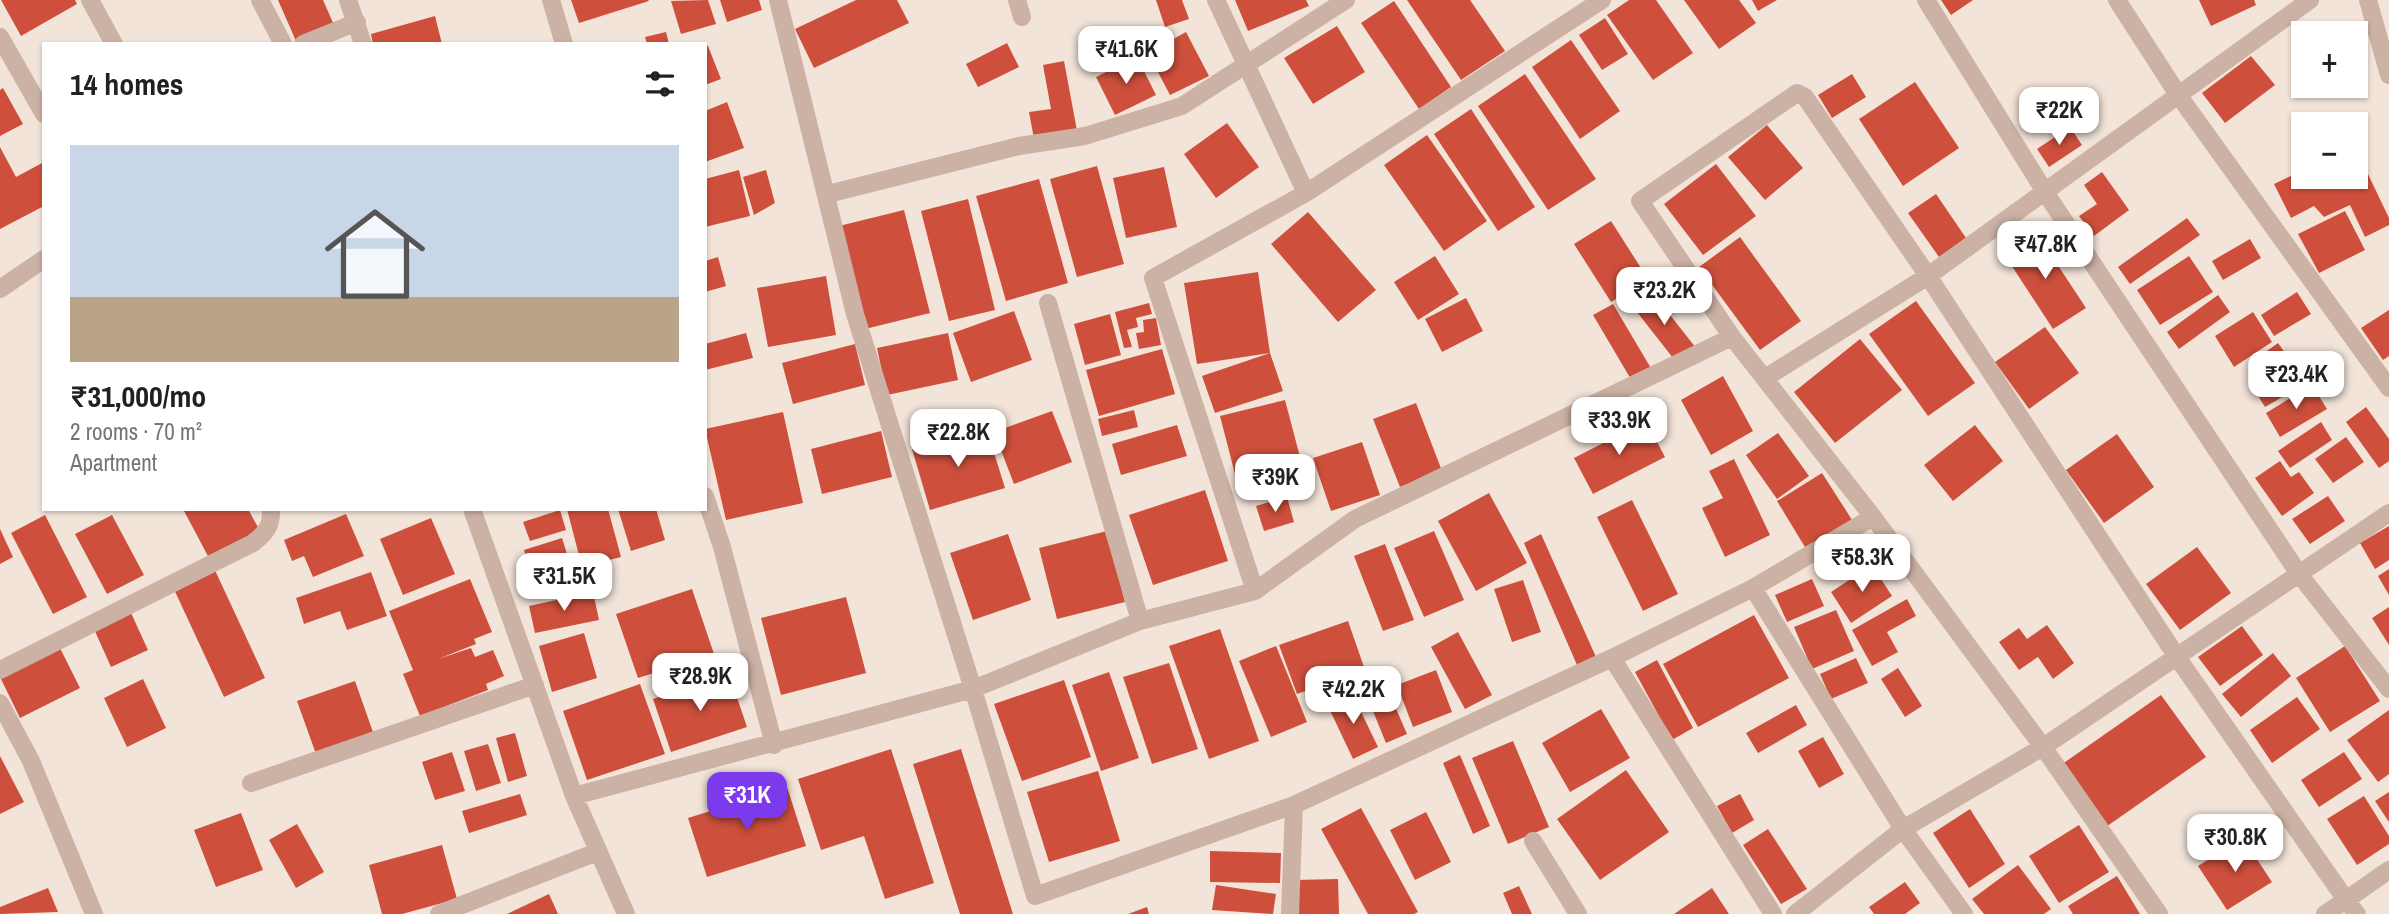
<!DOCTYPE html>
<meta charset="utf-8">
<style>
:root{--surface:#fff;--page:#f2f2f2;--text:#202124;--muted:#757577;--line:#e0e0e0;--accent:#7c3aed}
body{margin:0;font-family:"Archivo Narrow",sans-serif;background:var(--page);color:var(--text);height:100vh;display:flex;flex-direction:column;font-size:26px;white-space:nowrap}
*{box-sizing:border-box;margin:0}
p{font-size:23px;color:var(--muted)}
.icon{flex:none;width:38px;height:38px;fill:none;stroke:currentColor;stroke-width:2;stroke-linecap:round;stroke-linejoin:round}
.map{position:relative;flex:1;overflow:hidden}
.drawer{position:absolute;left:42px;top:42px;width:665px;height:469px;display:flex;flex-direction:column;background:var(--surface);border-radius:0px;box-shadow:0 2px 5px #0004}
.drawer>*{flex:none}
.controls{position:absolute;left:2291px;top:21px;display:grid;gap:14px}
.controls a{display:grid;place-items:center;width:77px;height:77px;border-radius:0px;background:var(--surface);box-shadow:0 2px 5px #0004;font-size:35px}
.price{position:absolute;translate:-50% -60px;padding:0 16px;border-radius:14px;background:#fff;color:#222;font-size:23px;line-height:46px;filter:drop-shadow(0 2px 4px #0008)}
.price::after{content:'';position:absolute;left:50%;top:42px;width:21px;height:16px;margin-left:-10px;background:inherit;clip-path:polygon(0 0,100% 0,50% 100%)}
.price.current{background:var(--accent);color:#fff}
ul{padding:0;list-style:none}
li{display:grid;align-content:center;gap:14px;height:371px;padding:0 28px}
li+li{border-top:2px solid var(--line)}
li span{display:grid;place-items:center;height:217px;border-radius:0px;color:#555}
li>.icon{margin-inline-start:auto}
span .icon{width:126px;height:126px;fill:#fffc;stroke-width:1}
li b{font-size:30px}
h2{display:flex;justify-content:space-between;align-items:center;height:84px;padding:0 28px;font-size:30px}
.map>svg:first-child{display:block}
</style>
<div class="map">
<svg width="2389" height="914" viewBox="0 0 2389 914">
<rect width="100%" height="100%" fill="#f3e4d9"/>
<path fill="#ce503c" d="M1,0H75L77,4L21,36Z
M278,0H323L334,25L296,41Z
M571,0H648L649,1L579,23Z
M708,0L716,24L681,34L671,1Z
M720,0H759L762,10L727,22Z
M856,0H897L909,23L814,68L795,29Z
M1156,0H1182L1189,19L1165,27Z
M1235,0H1306L1309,6L1248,31Z
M1407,0H1470L1505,51L1461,80Z
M1629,0H1656L1693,53L1653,80L1607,15Z
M1684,0H1739L1756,23L1719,49Z
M1752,0H1777L1758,11Z
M1941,0H1973L1951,15Z
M2199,0H2254L2256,5L2211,26Z
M1394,1L1451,87L1419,109L1361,23Z
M435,16L442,44H373L371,34Z
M1605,18L1628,54L1602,70L1579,35Z
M1337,26L1365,72L1313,104L1284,58Z
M666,32L669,44H647L645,37Z
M1115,32L1119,59L1091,62L1088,35Z
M1186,32L1209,76L1170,95L1148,53Z
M1571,40L1620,111L1580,139L1532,67Z
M1007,43L1019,67L978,87L966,64Z
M708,46L721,79L705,85V48Z
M2251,56L2275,85L2225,123L2202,93Z
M1137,57L1156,95L1115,115L1096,77Z
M1064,61L1078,136L1035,144L1029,112L1051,109L1043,65Z
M1525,74L1596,179L1548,210L1478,106Z
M1852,74L1866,97L1832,118L1818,95Z
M1915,82L1959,148L1903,186L1859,119Z
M3,88L23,124L0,136V90Z
M727,102L744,148L705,162V111Z
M1471,109L1535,207L1498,231L1434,134Z
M1227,123L1259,167L1216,198L1184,154Z
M1767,125L1803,168L1765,200L1728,157Z
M2070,127L2082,145L2049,167L2037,149Z
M1427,135L1487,221L1444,251L1384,165Z
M0,147L16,177L44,162V206L0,229Z
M2356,149L2389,218V225L2365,237L2350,205L2324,217L2314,206L2291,218L2274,184L2303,170V177H2322L2324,180L2331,177H2356Z
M1716,164L1756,216L1703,255L1664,204Z
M1097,166L1124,264L1077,277L1050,179Z
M1164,167L1177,227L1126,238L1113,178Z
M739,170L750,216L705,227V179Z
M766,170L775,203L754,215L743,177Z
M2102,172L2129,210L2094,236L2079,216L2097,204L2084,185Z
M1039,179L1068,283L1006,301L976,196Z
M1936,194L1966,238L1939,257L1908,213Z
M968,199L995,310L949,321L921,211Z
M904,210L930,313L865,329L839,226Z
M2345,211L2365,250L2319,273L2298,234Z
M1308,212L1376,290L1338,322L1271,244Z
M2187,218L2200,235L2130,284L2118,267Z
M1611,221L1648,279L1611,302L1574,244Z
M2036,232L2086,308L2053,329L2004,254Z
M1740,237L1801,321L1760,350L1699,267Z
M2250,239L2261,258L2223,280L2212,261Z
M1435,256L1459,294L1418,320L1394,282Z
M2189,256L2213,292L2160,325L2137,290Z
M718,257L726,286L705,292V261Z
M1258,272L1270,353L1197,364L1184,283Z
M826,276L836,335L768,347L757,288Z
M1652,292L1696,348L1677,363L1633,307Z
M2297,292L2311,314L2274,336L2261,315Z
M2218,295L2230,312L2179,349L2167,332Z
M1466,298L1483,331L1442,352L1425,319Z
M1916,301L1975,383L1928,416L1869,334Z
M1149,303L1152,314L1136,318L1138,327L1127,330L1132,347L1124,348L1115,312Z
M1613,304L1652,370L1632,381L1593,315Z
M2389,310V356L2383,360L2361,328Z
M1014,311L1032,360L971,382L953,333Z
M2253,312L2272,342L2234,367L2215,336Z
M1110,314L1121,355L1085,365L1074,324Z
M1156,318L1161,345L1139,349L1136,333L1144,332L1143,320Z
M2045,327L2079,373L2029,409L1995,362Z
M746,333L753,358L705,370V344Z
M948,333L958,380L887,395L877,348Z
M1860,339L1902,390L1835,443L1794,392Z
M2278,343L2288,357L2271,370L2260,356Z
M855,344L865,385L793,404L782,363Z
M1162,349L1175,394L1099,416L1086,370Z
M1270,353L1283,391L1215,413L1202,376Z
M2295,360L2308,382L2265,407L2252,386Z
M1723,376L1753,431L1711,455L1681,400Z
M2312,385L2327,409L2280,437L2266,413Z
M1285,400L1300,457L1235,474L1220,416Z
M1416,403L1442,471L1400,487L1373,419Z
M2366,407L2389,439V461L2379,468L2346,422Z
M1134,410L1138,427L1102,436L1098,419Z
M1052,411L1072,462L1014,484L994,432Z
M783,412L803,503L726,520L705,429Z
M1646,421L1665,457L1593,494L1574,458Z
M2321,422L2332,440L2290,468L2278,451Z
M1177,425L1187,456L1121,475L1112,444Z
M1975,425L2003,461L1953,501L1924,465Z
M986,427L1005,488L930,510L912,449Z
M881,431L892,477L822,494L811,449Z
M1778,433L1809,476L1777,499L1746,455Z
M2117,434L2154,487L2104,523L2066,470Z
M2346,437L2364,462L2333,483L2315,459Z
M1362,442L1380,495L1331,511L1313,458Z
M1734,459L1770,535L1725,557L1702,508L1723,498L1709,471Z
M2280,461L2291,477L2299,472L2314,493L2282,516L2255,478Z
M1822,473L1854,523L1808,552L1777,501Z
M1205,490L1228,561L1153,585L1129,515Z
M1489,493L1527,563L1476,591L1438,521Z
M2328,496L2345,521L2310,544L2292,519Z
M1287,497L1294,522L1264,531L1256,506Z
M1632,500L1678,594L1643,611L1597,517Z
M183,509H248L260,531L209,558Z
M567,509H608L621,557L582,567Z
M618,509H656L665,540L631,551Z
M560,510L566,530L530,541L523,522Z
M346,514L364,556L313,577L304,556L292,561L284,540Z
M45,515L87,597L53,614L11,533Z
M112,515L144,575L107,594L75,534Z
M431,518L455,574L403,595L380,539Z
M2389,526V560L2375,569L2360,543Z
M0,529L13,557L0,564Z
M1107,531L1125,602L1057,619L1039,548Z
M1434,531L1464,600L1424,617L1394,548Z
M1008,534L1031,600L973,620L950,553Z
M1541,534L1596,657L1577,665L1524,543Z
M562,538L572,570L533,582L524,550Z
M1385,544L1414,620L1383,631L1354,556Z
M2197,547L2231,593L2180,630L2146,584Z
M1872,565L1892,596L1851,623L1831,592Z
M213,566L265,678L224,697L172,585Z
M2389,569V595L2378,576Z
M371,572L387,616L347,630L340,611L304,624L296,598Z
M470,579L492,632L474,639L476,644L438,659L471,648L475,657L493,650L504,676L486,684L488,690L420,716L403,674L413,670L389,611Z
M1812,579L1824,606L1787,622L1775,595Z
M1523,580L1541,632L1512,642L1494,589Z
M692,589L714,654L638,678L616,614Z
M593,592L599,620L535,633L529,606Z
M846,597L866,673L781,695L761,618Z
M1907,599L1916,616L1887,632L1898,652L1872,666L1852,630Z
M2389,607V645L2372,618Z
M1836,610L1854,651L1812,669L1794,627Z
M131,613L148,650L111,667L94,629Z
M1754,615L1789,678L1698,727L1663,664Z
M1348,621L1365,670L1297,694L1279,645Z
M2047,625L2074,663L2053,679L2038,657L2019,670L1999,642L2019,628L2027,639Z
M2242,626L2263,655L2220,686L2198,657Z
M1220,629L1259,741L1209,759L1169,646Z
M1458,632L1492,695L1465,709L1431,647Z
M584,633L597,678L552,692L539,646Z
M59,646L80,688L20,718L0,677Z
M1276,646L1307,722L1271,737L1239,661Z
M2345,646L2380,701L2330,732L2296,678Z
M2273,653L2291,676L2241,717L2222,694Z
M1856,658L1868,683L1831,699L1820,674Z
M1657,660L1693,728L1672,740L1635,672Z
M1169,663L1198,749L1152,764L1123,677Z
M1898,668L1922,706L1905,717L1881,679Z
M1436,670L1452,712L1413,727L1397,685Z
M1109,672L1139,758L1101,771L1072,685Z
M729,674L747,727L671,752L653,699Z
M143,679L166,728L127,747L104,698Z
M1064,680L1091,757L1022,781L994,704Z
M355,681L374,735L316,754L297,701Z
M640,684L665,754L587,780L563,711Z
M1388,690L1407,734L1386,743L1368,699Z
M1352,693L1378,747L1353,759L1327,704Z
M2161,695L2206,757L2103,829L2058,767Z
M2297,697L2320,729L2272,763L2250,730Z
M1796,705L1807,725L1758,753L1746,733Z
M1601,709L1630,758L1570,792L1542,743Z
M2389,710V774L2378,782L2347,740Z
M515,733L527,776L508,782L496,738Z
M1823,737L1844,774L1819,788L1798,751Z
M1513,741L1549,827L1508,844L1472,758Z
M488,744L501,783L476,791L464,751Z
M891,749L934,883L885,899L864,836L821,850L798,779Z
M961,749L1013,914H960L913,764Z
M452,752L465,791L435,800L422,762Z
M2344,752L2362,779L2319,807L2301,780Z
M1460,755L1490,826L1473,834L1443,763Z
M0,756L24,802L0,814Z
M1626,770L1669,832L1600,880L1557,819Z
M1098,771L1120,841L1049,862L1027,792Z
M787,787L806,846L707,877L688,818Z
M2389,792V822L2375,801Z
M520,794L527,815L469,833L462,811Z
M1740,794L1754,820L1732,833L1717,806Z
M2364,796L2389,836V844L2357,865L2327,819Z
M1361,808L1418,912L1414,914H1368L1321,829Z
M1970,809L2005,864L1969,888L1933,833Z
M1426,812L1451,862L1415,880L1390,830Z
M241,813L263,870L216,887L194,830Z
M297,824L324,872L296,888L269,840Z
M2079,825L2109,872L2059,903L2029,856Z
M1768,829L1807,889L1781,904L1743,845Z
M2243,838L2272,882L2227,910L2198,866Z
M442,845L457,899L402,914H382L369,865Z
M1210,851L1281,853L1280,883L1210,882Z
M2018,865L2051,909L2044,914H1984L1972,899Z
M2117,876L2140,914H2073L2068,906Z
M1338,879L1339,914H1296L1295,880Z
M1905,882L1920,903L1905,914H1874L1869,907Z
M1216,885L1276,894L1273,914L1212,910Z
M1519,886L1532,914H1512L1503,893Z
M48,888L58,912L0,914V907Z
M1712,888L1729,914H1674Z
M549,894L558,914H507Z
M1147,907L1149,914H1128Z"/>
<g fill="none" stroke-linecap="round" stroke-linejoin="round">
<path stroke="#ccb2a5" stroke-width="18" d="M90,0L114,44
M260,0L283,44
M348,0L363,44
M551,0L564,44
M778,0L855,314L973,689L1140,621L1255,591L1153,278L1306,193L1602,0
M1017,0L1022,17
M1216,0L1306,193
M1926,0L2045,192L2299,574L2389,689
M2117,0L2179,96L2389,388
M2368,0L2389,75
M0,37L44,114
M303,44L357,22
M828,194L1019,146L1085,136L1182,106L1346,0
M0,289L44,259
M1048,303L1140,621
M1765,378L1928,276L2310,0
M705,496L722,547L774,745
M472,509L574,796L626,914
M1873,517L1732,337L1640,201L1797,93L1805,97L1928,276L2177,657L2346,900L2389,870
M1753,588L1903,829L2043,747L2159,914
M1255,591L1355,519L1732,337
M1612,658L1773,914
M0,670L253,543C265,534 272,526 271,509
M0,703L31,761L94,914
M251,783L535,685
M574,796L973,689L1035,896L1294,805L1290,914
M1294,805L1612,658L1753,588L1873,517L2043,747L2389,513
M1533,841L1578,914
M439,914L597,852
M1795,914L1903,829L1964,914
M2325,914L2346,900L2357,914"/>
</g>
</svg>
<div class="controls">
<a>+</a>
<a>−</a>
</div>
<b class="price" style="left:1126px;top:86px">₹41.6K</b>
<b class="price" style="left:2059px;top:147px">₹22K</b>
<b class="price" style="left:2045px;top:281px">₹47.8K</b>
<b class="price" style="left:1664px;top:327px">₹23.2K</b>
<b class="price" style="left:2296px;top:411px">₹23.4K</b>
<b class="price" style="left:1619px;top:457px">₹33.9K</b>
<b class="price" style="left:958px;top:469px">₹22.8K</b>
<b class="price" style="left:1275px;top:514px">₹39K</b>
<b class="price" style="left:1862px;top:594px">₹58.3K</b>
<b class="price" style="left:564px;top:613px">₹31.5K</b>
<b class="price" style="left:700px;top:713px">₹28.9K</b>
<b class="price" style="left:1353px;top:726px">₹42.2K</b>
<b class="price current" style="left:747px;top:832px">₹31K</b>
<b class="price" style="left:2235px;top:874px">₹30.8K</b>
<section class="drawer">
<h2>14 homes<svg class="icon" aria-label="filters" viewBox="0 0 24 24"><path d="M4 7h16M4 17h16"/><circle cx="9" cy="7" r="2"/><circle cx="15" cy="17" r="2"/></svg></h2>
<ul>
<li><span style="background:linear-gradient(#c9d6e8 70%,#b9a48a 0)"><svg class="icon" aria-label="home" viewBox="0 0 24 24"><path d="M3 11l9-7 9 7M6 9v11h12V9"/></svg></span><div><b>₹31,000/mo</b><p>2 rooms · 70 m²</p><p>Apartment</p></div></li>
</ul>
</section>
</div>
